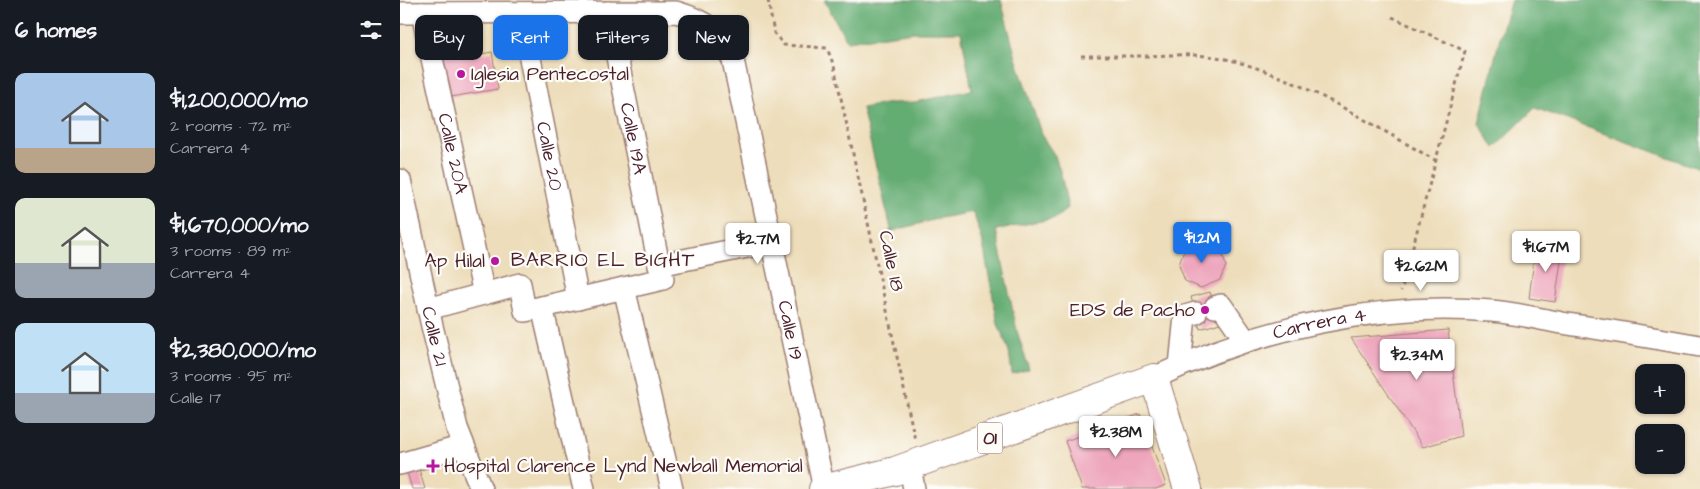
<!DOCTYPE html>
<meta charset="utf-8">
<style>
:root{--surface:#171b24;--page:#20242c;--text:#f1f3f6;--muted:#9ea1a6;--accent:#1a73e8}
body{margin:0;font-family:"Architects Daughter",sans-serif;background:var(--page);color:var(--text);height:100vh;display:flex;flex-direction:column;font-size:19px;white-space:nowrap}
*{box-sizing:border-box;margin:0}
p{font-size:16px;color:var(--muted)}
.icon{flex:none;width:28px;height:28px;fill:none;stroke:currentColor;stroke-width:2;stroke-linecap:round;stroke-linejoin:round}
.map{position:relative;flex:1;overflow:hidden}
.side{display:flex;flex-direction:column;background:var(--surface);width:400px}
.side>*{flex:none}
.guide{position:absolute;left:15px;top:15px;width:475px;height:45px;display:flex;gap:10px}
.controls{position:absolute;left:1235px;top:364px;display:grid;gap:10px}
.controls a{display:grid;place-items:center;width:50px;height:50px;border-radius:10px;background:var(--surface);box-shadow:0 1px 4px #0004;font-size:25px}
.price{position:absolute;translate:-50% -42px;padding:0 11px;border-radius:5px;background:#fff;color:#222;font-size:16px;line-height:32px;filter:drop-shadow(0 1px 2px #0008)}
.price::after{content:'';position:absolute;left:50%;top:30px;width:15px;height:11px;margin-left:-8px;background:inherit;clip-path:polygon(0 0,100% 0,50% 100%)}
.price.active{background:var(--accent);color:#fff}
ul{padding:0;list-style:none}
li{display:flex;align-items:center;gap:15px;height:125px;padding:0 15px}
li span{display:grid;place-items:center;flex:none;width:140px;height:100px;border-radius:10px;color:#555}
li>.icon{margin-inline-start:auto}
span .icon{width:60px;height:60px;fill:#fffc;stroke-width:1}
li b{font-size:21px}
h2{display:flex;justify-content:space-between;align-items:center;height:60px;padding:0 15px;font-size:21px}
.pill{padding:0 18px;border-radius:10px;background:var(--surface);box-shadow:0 1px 4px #0004;font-size:18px;line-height:45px}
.pill.active{background:var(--accent);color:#fff}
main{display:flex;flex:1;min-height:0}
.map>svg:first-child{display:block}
</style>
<main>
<section class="side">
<h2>6 homes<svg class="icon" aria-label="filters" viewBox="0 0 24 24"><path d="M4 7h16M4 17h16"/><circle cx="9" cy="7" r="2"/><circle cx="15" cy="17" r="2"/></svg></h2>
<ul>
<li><span style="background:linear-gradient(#a9c7e8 75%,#b9a48a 0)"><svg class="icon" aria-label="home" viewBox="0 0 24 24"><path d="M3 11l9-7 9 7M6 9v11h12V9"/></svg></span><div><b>$1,200,000/mo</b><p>2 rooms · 72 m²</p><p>Carrera 4</p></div></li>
<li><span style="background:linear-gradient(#dfe7d0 65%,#9aa5b1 0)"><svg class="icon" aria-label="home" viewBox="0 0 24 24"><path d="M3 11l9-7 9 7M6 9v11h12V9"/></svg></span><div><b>$1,670,000/mo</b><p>3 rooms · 89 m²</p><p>Carrera 4</p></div></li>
<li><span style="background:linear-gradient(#bfe0f5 70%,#9aa5b1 0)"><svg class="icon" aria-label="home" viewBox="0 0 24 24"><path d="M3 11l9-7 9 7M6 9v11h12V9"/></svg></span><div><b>$2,380,000/mo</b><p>3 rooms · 95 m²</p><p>Calle 17</p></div></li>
</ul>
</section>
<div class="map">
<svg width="1300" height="489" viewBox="0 0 1300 489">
<rect width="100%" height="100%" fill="#fdfcf7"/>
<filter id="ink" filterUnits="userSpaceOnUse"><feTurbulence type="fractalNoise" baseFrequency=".02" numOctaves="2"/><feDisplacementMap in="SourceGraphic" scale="10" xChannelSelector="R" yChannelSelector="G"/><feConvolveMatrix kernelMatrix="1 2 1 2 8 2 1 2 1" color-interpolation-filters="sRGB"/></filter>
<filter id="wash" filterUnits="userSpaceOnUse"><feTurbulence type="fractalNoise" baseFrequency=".0096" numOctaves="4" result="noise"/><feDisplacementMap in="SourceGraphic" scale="20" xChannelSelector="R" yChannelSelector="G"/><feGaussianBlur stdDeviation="1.12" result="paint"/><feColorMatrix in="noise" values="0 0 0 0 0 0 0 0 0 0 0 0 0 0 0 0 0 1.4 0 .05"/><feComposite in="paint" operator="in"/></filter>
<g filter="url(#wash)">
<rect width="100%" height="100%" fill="#edddba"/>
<path fill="#64ac72" stroke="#57664e" d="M424,0H601L616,58L642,136L655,156L661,174L668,208L656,218L596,230L617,331L629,369L612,374L609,351L598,324L582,239L573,212L540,218L489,232L491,229L462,108L491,103L515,102L572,90L561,32H514L447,41Z
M1111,0H1300V169L1135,108L1094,148L1079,123L1101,33Z"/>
<g id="blocks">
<path fill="#eea6bd" d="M67,33L71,56L92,52L98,89L51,97L40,38Z
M803,240L821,249L826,266L820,280L801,288L785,281L779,265L785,247Z
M1136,244L1163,248L1155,302L1129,298Z
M810,292L820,323L800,329L791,297Z
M1048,330L1061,436L1023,447L951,338Z
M740,414L766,485L756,489H682L665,441Z
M19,469L25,489H12L7,472Z"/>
</g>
</g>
<g filter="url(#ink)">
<use href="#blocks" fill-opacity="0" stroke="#9c7e72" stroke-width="1"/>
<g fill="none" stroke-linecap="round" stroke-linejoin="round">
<defs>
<g id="minor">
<path id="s1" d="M208,12L259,265"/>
<path id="s2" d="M0,13L276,12C307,21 319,31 333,60L424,489"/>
<path id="s3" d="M22,13L84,294"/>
<path id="s4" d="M121,13L178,299"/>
<path id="s5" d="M0,180L32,326L57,428L81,489"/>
<path d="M224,288L272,489"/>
<path d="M142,307L184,489"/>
<path d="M815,307L821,305L846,341"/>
<path d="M28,309L120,284L125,311L263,279L259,265L372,242"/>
<path d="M780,366L785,316L796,313"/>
<path id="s6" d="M754,378C856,329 978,301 1091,311C1115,313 1139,319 1162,323C1208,330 1254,338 1300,346"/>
<path d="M0,464L63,446"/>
<path d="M510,466L514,489"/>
</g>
<path id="highway" d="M423,489L495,471L754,378L788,489"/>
</defs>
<use href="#minor" stroke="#9c7e72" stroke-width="24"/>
<use href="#highway" stroke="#9c7e72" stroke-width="30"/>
<path stroke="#9c7e72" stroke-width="3" stroke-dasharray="4 4" stroke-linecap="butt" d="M368,0L374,33L384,45L427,48L434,66L515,440
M992,17L1065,51L1001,291
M681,56C703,56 725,56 746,56C773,55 800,53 826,59C898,76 970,124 1035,160"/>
<use href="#minor" stroke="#fff" stroke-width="21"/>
<use href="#highway" stroke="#fff" stroke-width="28"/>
</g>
</g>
<g fill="#b5179e" stroke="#fdfcf7" stroke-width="2">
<circle cx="61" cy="74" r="5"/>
<circle cx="95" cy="261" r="5"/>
<circle cx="805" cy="310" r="5"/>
<path d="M30.5 458.5h5v5h5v5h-5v5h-5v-5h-5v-5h5z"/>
</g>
<g text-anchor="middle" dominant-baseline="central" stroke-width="4.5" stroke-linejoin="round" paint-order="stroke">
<rect fill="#fdfcf7" stroke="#806168" stroke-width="1" x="577.5" y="422.5" width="25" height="31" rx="4"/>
<g font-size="18" font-weight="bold" fill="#4a1f2b">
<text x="590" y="438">01</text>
</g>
<g font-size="19" fill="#4a1f2b" stroke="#fdfcf7" text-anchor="start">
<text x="71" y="74">Iglesia Pentecostal</text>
<text x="85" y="261" text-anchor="end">Ap Hilal</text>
<text x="795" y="310" text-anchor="end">EDS de Pacho</text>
<text x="44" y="466">Hospital Clarence Lynd Newball Memorial</text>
</g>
<g font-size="19" fill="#4a1f2b" stroke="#fdfcf7">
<text stroke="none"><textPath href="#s1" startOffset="129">Calle 19A</textPath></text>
<text stroke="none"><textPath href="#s3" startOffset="144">Calle 20A</textPath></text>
<text stroke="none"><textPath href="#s4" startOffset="146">Calle 20</textPath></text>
<text transform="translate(491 261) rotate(78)">Calle 18</text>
<text stroke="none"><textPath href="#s6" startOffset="175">Carrera 4</textPath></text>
<text stroke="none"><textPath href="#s2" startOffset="630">Calle 19</textPath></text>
<text stroke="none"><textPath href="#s5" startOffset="160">Calle 21</textPath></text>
</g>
<g font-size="20" letter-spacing="1" fill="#4a1f2b" stroke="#fdfcf7">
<text x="203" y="260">BARRIO EL BIGHT</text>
</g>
</g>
</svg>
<div class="controls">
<a>+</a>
<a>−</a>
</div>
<b class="price active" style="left:802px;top:264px">$1.2M</b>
<b class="price" style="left:358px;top:265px">$2.7M</b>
<b class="price" style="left:1146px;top:273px">$1.67M</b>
<b class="price" style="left:1021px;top:292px">$2.62M</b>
<b class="price" style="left:1017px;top:381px">$2.34M</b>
<b class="price" style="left:716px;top:458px">$2.38M</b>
<div class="guide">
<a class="pill">Buy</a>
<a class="pill active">Rent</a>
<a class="pill">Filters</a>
<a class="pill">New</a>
</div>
</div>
</main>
